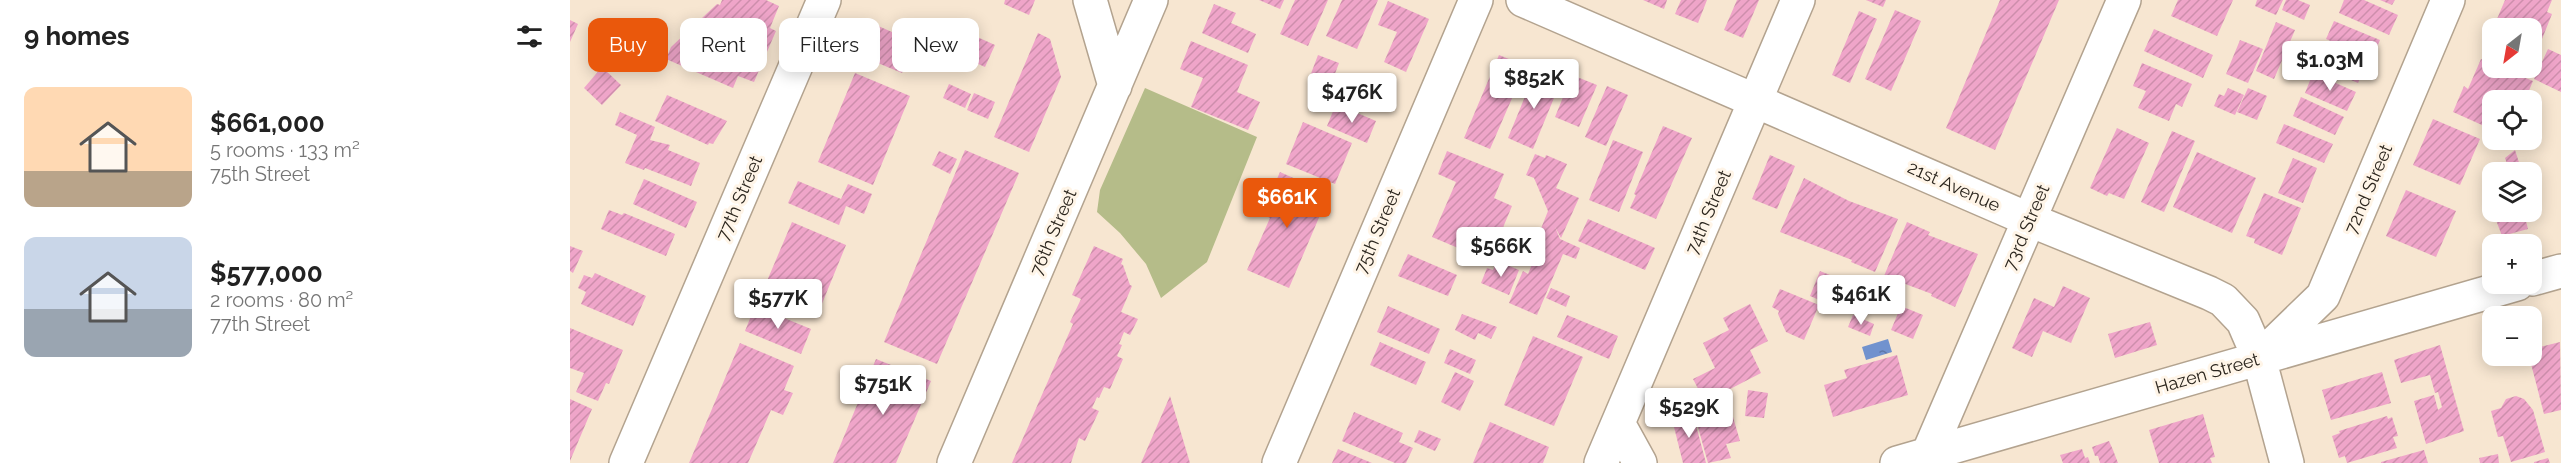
<!DOCTYPE html>
<meta charset="utf-8">
<style>
:root{--surface:#fff;--page:#f6f6f6;--text:#222;--muted:#767676;--accent:#ea580c}
body{margin:0;font-family:Raleway,sans-serif;background:var(--page);color:var(--text);height:100vh;display:flex;flex-direction:column;font-size:22px;white-space:nowrap}
*{box-sizing:border-box;margin:0}
p{font-size:20px;color:var(--muted)}
.icon{flex:none;width:33px;height:33px;fill:none;stroke:currentColor;stroke-width:2;stroke-linecap:round;stroke-linejoin:round}
.map{position:relative;flex:1;overflow:hidden}
.panel{display:flex;flex-direction:column;background:var(--surface);width:570px}
.panel>*{flex:none}
.top-card{position:absolute;left:18px;top:18px;width:570px;height:54px;display:flex;gap:12px}
.needle{width:39px;rotate:211deg}
.controls{position:absolute;left:1912px;top:18px;display:grid;gap:12px}
.controls a{display:grid;place-items:center;width:60px;height:60px;border-radius:12px;background:var(--surface);box-shadow:0 3px 15px #0003;font-size:30px}
.price{position:absolute;translate:-50% -51px;padding:0 14px;border-radius:6px;background:#fff;color:#222;font-size:20px;line-height:39px;filter:drop-shadow(0 2px 3px #0008)}
.price::after{content:'';position:absolute;left:50%;top:36px;width:18px;height:14px;margin-left:-9px;background:inherit;clip-path:polygon(0 0,100% 0,50% 100%)}
.price.current{background:var(--accent);color:#fff}
ul{padding:0;list-style:none}
li{display:flex;align-items:center;gap:18px;height:150px;padding:0 24px}
li span{display:grid;place-items:center;flex:none;width:168px;height:120px;border-radius:12px;color:#555}
li>.icon{margin-inline-start:auto}
span .icon{width:72px;height:72px;fill:#fffc;stroke-width:1}
li b{font-size:26px}
h2{display:flex;justify-content:space-between;align-items:center;height:72px;padding:0 24px;font-size:26px}
.chip{padding:0 21px;border-radius:12px;background:var(--surface);box-shadow:0 3px 15px #0003;font-size:21px;line-height:54px}
.chip.current{background:var(--accent);color:#fff}
main{display:flex;flex:1;min-height:0}
.map>svg:first-child{display:block}
</style>
<main>
<section class="panel">
<h2>9 homes<svg class="icon" aria-label="filters" viewBox="0 0 24 24"><path d="M4 7h16M4 17h16"/><circle cx="9" cy="7" r="2"/><circle cx="15" cy="17" r="2"/></svg></h2>
<ul>
<li><span style="background:linear-gradient(#ffd9b3 70%,#b9a48a 0)"><svg class="icon" aria-label="home" viewBox="0 0 24 24"><path d="M3 11l9-7 9 7M6 9v11h12V9"/></svg></span><div><b>$661,000</b><p>5 rooms · 133 m²</p><p>75th Street</p></div></li>
<li><span style="background:linear-gradient(#c9d6e8 60%,#9aa5b1 0)"><svg class="icon" aria-label="home" viewBox="0 0 24 24"><path d="M3 11l9-7 9 7M6 9v11h12V9"/></svg></span><div><b>$577,000</b><p>2 rooms · 80 m²</p><p>77th Street</p></div></li>
</ul>
</section>
<div class="map">
<svg width="1991" height="463" viewBox="0 0 1991 463">
<defs>
<pattern id="water-ripples" width="26" height="14" patternUnits="userSpaceOnUse" patternTransform="scale(1.5)"><rect width="26" height="14" fill="#7192ce"/><path d="M2 4q2-2 4 0t4 0M15 11q2-2 4 0t4 0" fill="none" stroke="#5d77a7"/></pattern>
<pattern id="building-hatch" width="6" height="6" patternUnits="userSpaceOnUse" patternTransform="scale(1.5)"><rect width="6" height="6" fill="#efa5c9"/><path d="M-1 1l2-2M0 6l6-6M5 7l2-2" fill="none" stroke="#cd8eac"/></pattern>
</defs>
<rect width="100%" height="100%" fill="#f7e6d1"/>
<path fill="#b5bc89" d="M575,88L687,137L637,262L591,298L576,264L550,233L527,212L530,190Z"/>
<path fill="url(#water-ripples)" d="M1318,339L1322,352L1296,360L1292,347Z"/>
<path fill="url(#building-hatch)" d="M152,0H196L209,6L200,28L206,31L184,82L168,76L163,88L96,59L101,47L147,4L150,5Z
M435,0H465L459,15L434,4Z
M689,0H714L710,9Z
M725,0H758L738,46L710,34Z
M772,0H808L787,49L756,36Z
M1073,0H1097L1094,9Z
M1111,0H1137L1128,23L1105,14Z
M1167,0H1189L1173,38L1154,30Z
M1296,0H1316L1313,7Z
M1430,0H1489L1425,150L1376,128Z
M1608,0H1663L1647,36L1601,16Z
M1687,0H1713L1706,15L1685,6Z
M1716,0H1728L1740,5L1734,20L1712,10Z
M1774,0H1794L1828,15L1819,35L1769,13Z
M1810,0H1825L1822,5Z
M1935,0H1982L1977,12L1982,14L1972,39L1962,35V28H1948L1927,19Z
M818,1L859,19L836,72L814,62L827,32L808,25Z
M644,4L666,13L661,23L686,34L678,53L632,33Z
M1325,10L1351,21L1321,91L1295,79Z
M1289,11L1307,19L1280,83L1262,75Z
M0,20L8,24L0,42Z
M1764,21L1810,40L1802,59L1756,39Z
M299,22L345,42L332,73L286,54Z
M1706,22L1725,30L1704,79L1686,71Z
M1584,29L1643,55L1633,78L1574,51Z
M468,33L480,39L491,77L459,152L424,137Z
M405,36L425,45L415,67L395,58Z
M1670,40L1693,49L1678,83L1656,74Z
M621,41L678,65L667,92L690,102L678,130L621,107L633,78L610,69Z
M1754,46L1797,63L1788,83L1746,65Z
M1978,49L1991,55V92L1964,79Z
M748,55L769,63L760,87L739,79Z
M929,55L956,66L920,149L894,138Z
M1911,59L1923,64V68H1931L1963,81L1955,100H1923V130L1883,112L1894,86L1898,89Z
M1572,63L1622,84L1612,107L1606,104L1599,121L1568,108L1576,91L1563,86Z
M32,67L51,85L32,105L14,88Z
M966,70L991,81L963,149L938,138Z
M285,73L340,96L303,185L248,162Z
M1743,73L1786,92L1777,111L1735,93Z
M1002,75L1027,85L1009,127L985,117Z
M786,78L810,89L801,108L777,96Z
M379,84L401,94L395,108L373,98Z
M1037,86L1058,95L1036,146L1015,137Z
M1658,88L1674,95L1665,115L1644,106L1649,94L1654,96Z
M1678,88L1697,96L1687,120L1667,112Z
M404,93L425,102L418,119L397,110Z
M97,95L157,121L143,144L139,143L138,145L85,121Z
M1731,97L1774,117L1765,135L1723,116Z
M766,104L806,121L797,143L757,126Z
M50,112L85,127L80,140L100,145L98,150L130,163L121,186L75,168L74,170L55,163L67,135L45,125Z
M1863,119L1910,139L1890,185L1843,165Z
M733,122L782,143L765,184L716,164Z
M1714,124L1763,144L1754,163L1706,143Z
M1093,126L1122,138L1086,219L1060,208L1066,195L1064,194Z
M1547,128L1579,143L1554,199L1539,193L1537,196L1520,188Z
M1602,131L1625,141L1594,212L1571,202Z
M1043,140L1073,152L1049,212L1019,200Z
M395,150L449,173L367,364L314,342Z
M1945,150L1952,172H1940L1935,158Z
M369,151L387,159L380,174L362,165Z
M877,151L934,174L924,198L942,206L919,261L862,237L886,182L868,174Z
M1627,152L1686,178L1662,233L1603,207Z
M965,154L975,158L976,155L997,164L986,188L1009,198L991,238L985,227L990,239L1010,248L1006,259L993,254L967,315L939,303L953,271L958,274L971,243L966,241L978,211L964,178L956,175Z
M1200,155L1225,166L1207,209L1182,199Z
M1723,158L1747,168L1733,203L1708,193Z
M710,172L759,194L719,288L677,270L700,218L692,214Z
M1234,178L1279,201L1328,219L1305,272L1281,262L1282,260L1210,232Z
M74,179L127,202L116,228L63,204Z
M228,181L271,199L278,184L302,194L294,214L276,206L269,225L218,203Z
M1923,185V210H1922L1916,187Z
M1836,190L1886,211L1866,257L1816,236Z
M1694,193L1731,208L1712,255L1684,243L1685,239L1676,236Z
M1962,200L1968,218L1956,221L1958,229L1932,236L1923,212H1962Z
M39,210L52,215L54,213L105,234L96,256L31,229Z
M1018,219L1085,248L1075,270L1008,241Z
M222,222L276,245L249,311L194,288Z
M1337,222L1360,232L1358,235L1408,254L1385,307L1361,296L1362,294L1314,276Z
M0,246L13,251L3,273L0,271Z
M524,246L553,259L551,264L553,265L560,285L562,286L551,312L568,319L560,335L554,332L549,344L552,345L547,356L553,359L540,389L534,387L529,398L527,397L522,408L529,411L515,441L509,438L501,463H442L503,324L500,322L511,299L502,295Z
M838,254L887,275L878,296L828,276Z
M927,261L949,270L939,295L911,283L917,268L923,270Z
M1250,271L1272,280L1261,305L1240,296Z
M25,273L76,296L63,326L11,304L16,292L8,288L14,275L22,278Z
M1493,286L1520,298L1501,343L1473,331L1462,357L1442,348L1464,298L1484,307Z
M981,288L1000,296L996,307L976,298Z
M1210,289L1249,305L1234,340L1216,332L1208,314L1209,311L1202,307Z
M1180,304L1198,341L1180,350L1191,373L1135,402L1123,379L1145,368L1133,343L1159,330L1153,318Z
M185,306L241,329L231,354L175,331Z
M818,306L870,329L859,354L807,332Z
M1331,306L1353,315L1343,339L1321,330Z
M892,314L927,327L921,339L908,333L905,340L885,330Z
M997,315L1048,336L1039,359L987,337Z
M1283,315L1304,324L1300,336L1278,327Z
M1580,322L1587,345L1545,358L1538,334Z
M0,328L53,350L39,384L36,383L28,401L6,392L14,373L0,368Z
M963,336L1013,357L984,426L934,405Z
M810,342L856,362L846,385L800,365Z
M1990,342L1991,410L1974,414L1959,356H1962V349Z
M170,343L224,366L214,390L223,393L213,415L201,410L178,463H119Z
M1870,345L1894,431L1856,444L1844,401L1864,395L1868,410L1872,407L1868,392L1865,393L1860,375L1831,383L1824,360Z
M880,349L906,360L900,374L874,363Z
M1327,355L1338,395L1263,417L1254,385L1277,378L1274,370Z
M306,359L361,381L326,463H263Z
M885,372L904,381L890,411L871,402Z
M1812,372L1821,403L1761,420L1752,390Z
M1178,390L1198,393L1194,418L1175,416Z
M600,396L620,463H571Z
M1946,396L1954,399L1963,410L1975,452L1941,462L1933,436L1928,437L1921,411L1931,408L1936,399Z
M0,399L22,409L0,461Z
M1122,410L1136,463H1113L1102,419Z
M784,412L833,433L829,442L843,448L836,463H825L772,441Z
M1633,414L1645,457L1640,458L1642,463H1589L1579,430Z
M1817,416L1818,419L1822,417L1828,436L1823,437L1827,448L1777,463L1775,456L1769,458L1762,436L1770,433L1769,431Z
M1163,417L1170,441L1156,444L1161,458L1138,463L1128,427Z
M920,422L979,447L973,463H903Z
M849,430L871,439L865,451L844,442Z
M1539,441L1543,450L1548,463H1530L1528,456H1525L1522,447Z
M768,449L802,463H762Z
M1512,449L1515,458L1518,457L1520,463H1493L1490,455Z
M1854,450L1858,463H1811V462Z
M1928,454L1929,463H1910L1909,458Z
M1978,458L1980,463H1964V462Z"/>
<g fill="none" stroke-linecap="round" stroke-linejoin="round">
<defs>
<path id="minor" d="M520,0L545,86
M953,0L1460,220L1639,293L1653,300L1673,321L1689,358L1717,463
M1962,279L1991,271
M1692,355L1753,296L1878,0
M1048,423L1070,463
M1358,454L1554,0
M56,463L254,0
M384,463L581,0
M709,463L906,0
M1031,463L1228,0
M1327,463L1947,284"/>
</defs>
<use href="#minor" stroke="#b3a38f" stroke-width="36"/>
<use href="#minor" stroke="#fff" stroke-width="33"/>
</g>
<g text-anchor="middle" dominant-baseline="central" stroke-width="6" stroke-linejoin="round" paint-order="stroke">
<g font-size="18" fill="#2c261e" stroke="#fff5e8">
<text transform="translate(1384 186) rotate(24)">21st Avenue</text>
<text transform="translate(1798 189) rotate(-67)">72nd Street</text>
<text transform="translate(169 198) rotate(-67)">77th Street</text>
<text transform="translate(1138 212) rotate(-67)">74th Street</text>
<text transform="translate(1456 227) rotate(-67)">73rd Street</text>
<text transform="translate(807 231) rotate(-67)">75th Street</text>
<text transform="translate(483 232) rotate(-67)">76th Street</text>
<text transform="translate(1637 373) rotate(-16)">Hazen Street</text>
</g>
</g>
</svg>
<div class="controls">
<a><svg class="needle" viewBox="-14 -14 28 28"><path d="M0-13l5 13h-10z" fill="#e53935"/><path d="M0 13l5-13h-10z" fill="#767676"/></svg></a>
<a><svg class="icon" aria-label="locate" viewBox="0 0 24 24"><circle cx="12" cy="12" r="6"/><path d="M12 2v4M12 18v4M2 12h4M18 12h4"/></svg></a>
<a><svg class="icon" aria-label="layers" viewBox="0 0 24 24"><path d="M12 4l9 5-9 5-9-5zM3 14l9 5 9-5"/></svg></a>
<a>+</a>
<a>−</a>
</div>
<b class="price" style="left:1760px;top:92px">$1.03M</b>
<b class="price" style="left:964px;top:110px">$852K</b>
<b class="price" style="left:782px;top:124px">$476K</b>
<b class="price current" style="left:717px;top:229px">$661K</b>
<b class="price" style="left:931px;top:278px">$566K</b>
<b class="price" style="left:1291px;top:326px">$461K</b>
<b class="price" style="left:208px;top:330px">$577K</b>
<b class="price" style="left:313px;top:416px">$751K</b>
<b class="price" style="left:1119px;top:439px">$529K</b>
<div class="top-card">
<a class="chip current">Buy</a>
<a class="chip">Rent</a>
<a class="chip">Filters</a>
<a class="chip">New</a>
</div>
</div>
</main>
